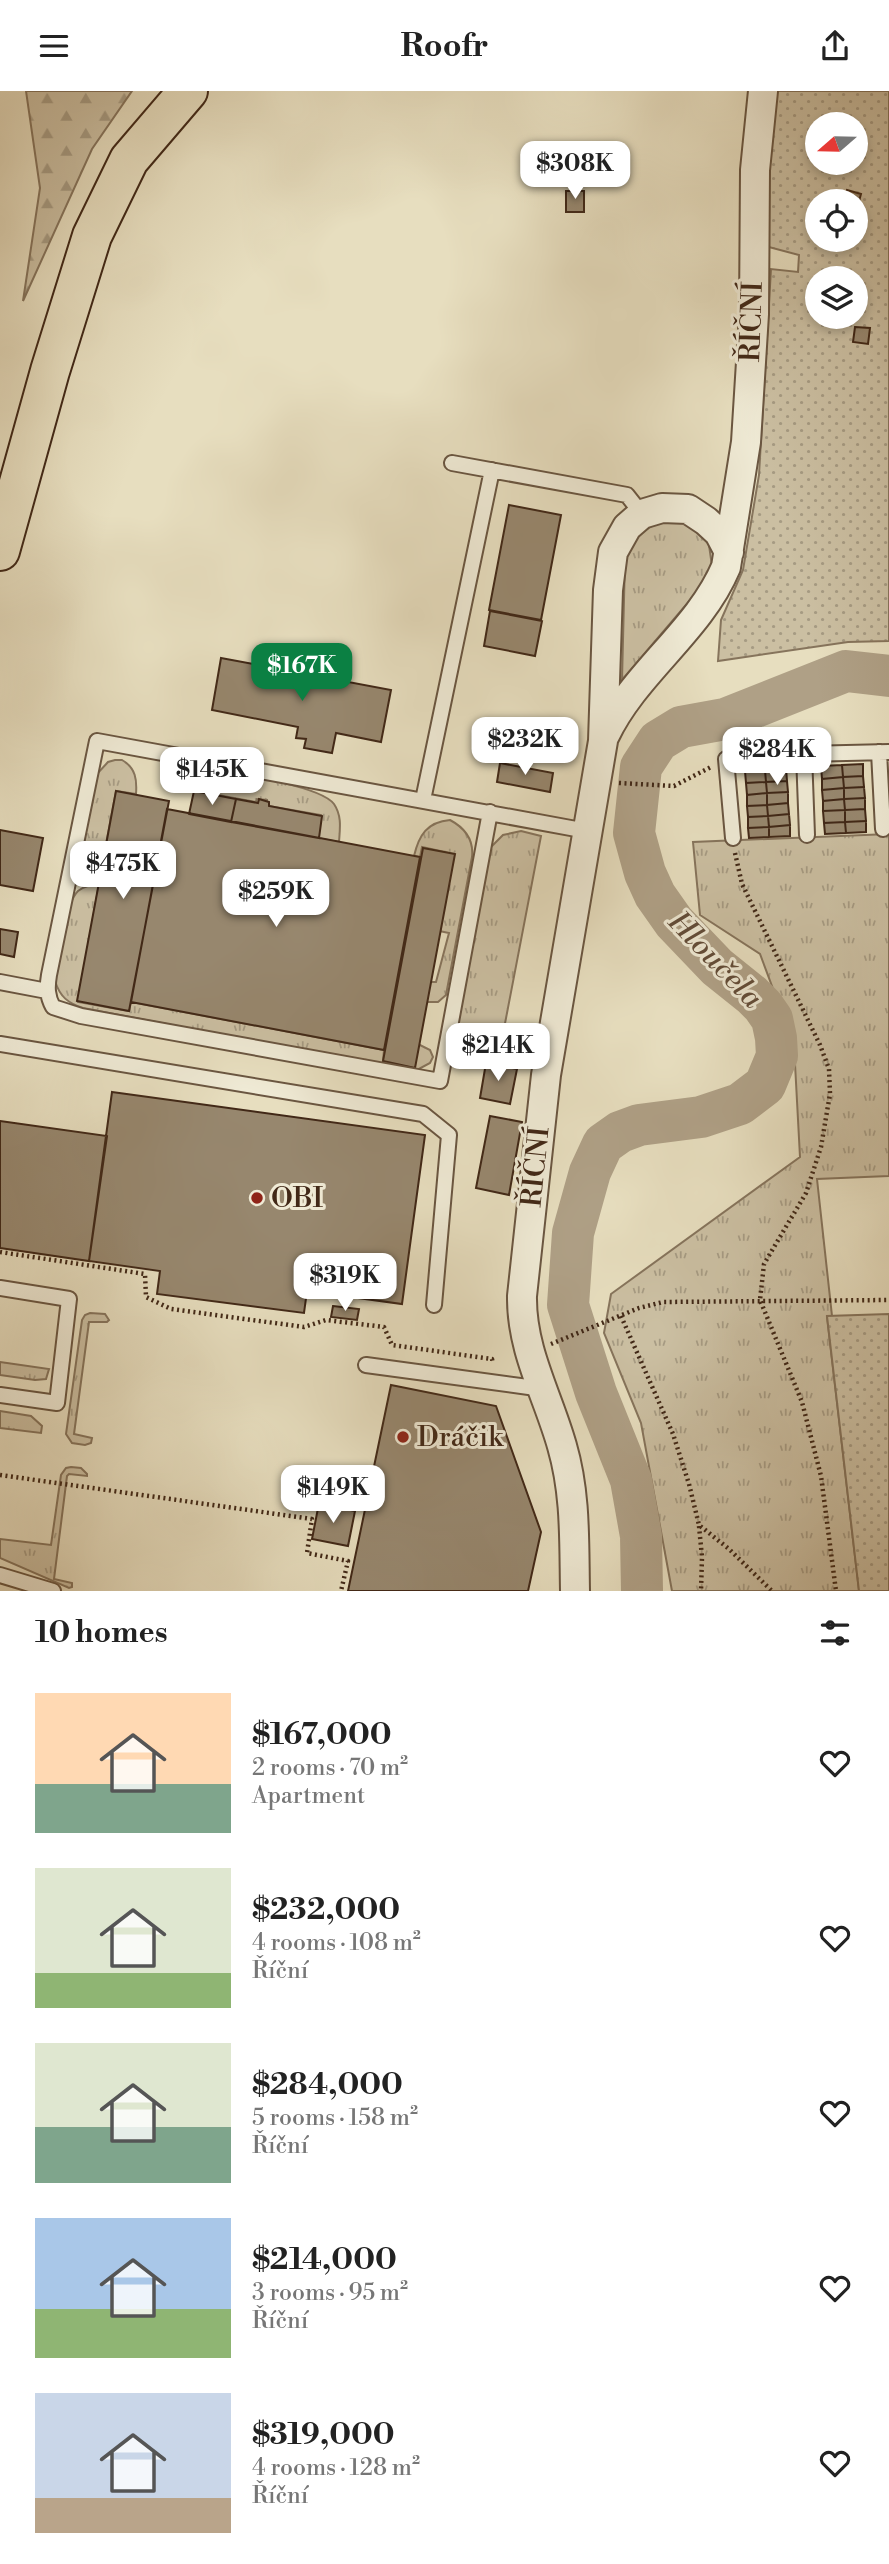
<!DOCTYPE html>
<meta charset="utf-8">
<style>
:root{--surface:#fff;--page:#f6f6f6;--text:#222;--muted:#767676;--accent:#0b8043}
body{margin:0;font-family:"Libre Bodoni",serif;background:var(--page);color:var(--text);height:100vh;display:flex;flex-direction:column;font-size:26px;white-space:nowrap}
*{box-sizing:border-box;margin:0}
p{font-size:23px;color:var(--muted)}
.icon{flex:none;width:38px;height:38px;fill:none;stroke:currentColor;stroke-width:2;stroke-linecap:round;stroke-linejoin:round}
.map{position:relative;height:1500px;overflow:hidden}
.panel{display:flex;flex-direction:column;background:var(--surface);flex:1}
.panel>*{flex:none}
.needle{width:46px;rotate:250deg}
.controls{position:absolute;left:805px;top:21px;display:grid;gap:14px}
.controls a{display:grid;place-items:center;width:63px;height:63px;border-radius:50%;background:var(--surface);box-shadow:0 4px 10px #0003;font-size:35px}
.price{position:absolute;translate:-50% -60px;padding:0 16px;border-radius:14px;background:#fff;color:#222;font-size:23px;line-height:46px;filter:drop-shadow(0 2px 4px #0008)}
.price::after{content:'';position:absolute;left:50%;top:42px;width:21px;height:16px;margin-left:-10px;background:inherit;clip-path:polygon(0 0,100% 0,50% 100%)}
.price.current{background:var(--accent);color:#fff}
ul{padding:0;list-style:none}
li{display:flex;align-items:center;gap:21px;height:175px;padding:0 35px}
li span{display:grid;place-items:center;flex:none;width:196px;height:140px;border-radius:0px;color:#555}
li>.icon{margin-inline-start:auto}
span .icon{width:84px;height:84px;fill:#fffc;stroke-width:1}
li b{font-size:30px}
h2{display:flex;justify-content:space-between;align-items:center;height:84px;padding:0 35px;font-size:30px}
header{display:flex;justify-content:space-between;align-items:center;height:91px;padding:0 35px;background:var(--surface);font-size:32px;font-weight:700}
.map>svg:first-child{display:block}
</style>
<header><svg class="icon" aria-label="menu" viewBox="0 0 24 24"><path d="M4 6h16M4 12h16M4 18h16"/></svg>Roofr<svg class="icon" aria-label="share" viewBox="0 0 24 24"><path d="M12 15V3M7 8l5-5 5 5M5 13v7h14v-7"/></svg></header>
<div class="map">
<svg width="889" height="1500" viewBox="0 0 889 1500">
<defs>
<pattern id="grass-tufts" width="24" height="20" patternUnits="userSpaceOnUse" patternTransform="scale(1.75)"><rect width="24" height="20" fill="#cbbfa2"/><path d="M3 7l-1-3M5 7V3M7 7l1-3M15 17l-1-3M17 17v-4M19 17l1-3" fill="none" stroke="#a69b83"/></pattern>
<pattern id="forest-firs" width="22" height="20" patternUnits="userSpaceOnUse" patternTransform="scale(1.75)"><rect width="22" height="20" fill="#cbbfa2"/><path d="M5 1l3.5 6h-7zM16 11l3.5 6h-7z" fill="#a69b83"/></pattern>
<pattern id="garden-dots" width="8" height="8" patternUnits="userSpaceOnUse" patternTransform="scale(1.75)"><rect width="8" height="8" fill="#cbbfa2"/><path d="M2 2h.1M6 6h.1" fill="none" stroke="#a69b83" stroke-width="1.8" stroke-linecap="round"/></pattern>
</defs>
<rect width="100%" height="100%" fill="#e7debf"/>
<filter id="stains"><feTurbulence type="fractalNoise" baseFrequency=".00286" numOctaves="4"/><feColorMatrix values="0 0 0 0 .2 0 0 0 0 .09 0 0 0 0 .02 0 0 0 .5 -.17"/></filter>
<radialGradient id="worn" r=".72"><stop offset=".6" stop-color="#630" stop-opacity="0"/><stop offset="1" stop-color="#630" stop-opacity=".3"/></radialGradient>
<path fill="url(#grass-tufts)" stroke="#86745c" stroke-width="2" d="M660,431L685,432L708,447L712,475L703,494L622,589L625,468C632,449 641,439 660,431Z
M115,669H122C136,677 137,689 136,703L116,700L101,780L88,769L82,753L96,684L108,671Z
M222,683C244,683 321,696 334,713C342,725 340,737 339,751L317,747L321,724L269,715L267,714V709L257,708L256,711L196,700L205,690Z
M450,729C465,737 474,748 472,766L446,904L438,911H425L429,891H436L449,842L439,840L454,763L422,756L420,766L414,765C419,744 427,731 450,729Z
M521,740L541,745L497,974L462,967L453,956L490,757L503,744Z
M889,743V1085L817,1088L832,1225L827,1226L859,1500H672L641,1332L604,1242L611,1203L800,1066L794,954L760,863L700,824L693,751Z
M99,793L78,911L129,920L131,911L384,959L383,970L413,975L418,953L430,959L433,966L430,972L417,979H408L83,917C68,912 60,906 55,890C58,869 64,814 78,800C84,795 91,794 99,793Z
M90,1222L105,1223L109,1229L107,1231H89L74,1343L92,1347L91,1352L85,1354L72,1352L66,1343L82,1229L85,1224Z
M0,1271L49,1278L46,1288L35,1289L0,1284Z
M0,1320L31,1325L42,1335L41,1342L0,1337Z
M71,1376L81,1377L87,1383V1385L69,1383L67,1385L54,1488L72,1492V1496L69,1497L0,1467V1448L51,1454L61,1384L66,1377Z"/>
<path fill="url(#forest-firs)" stroke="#86745c" stroke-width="2" d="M26,0H132L92,58L23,210L40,97Z"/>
<path fill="url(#garden-dots)" stroke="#86745c" stroke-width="2" fill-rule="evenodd" d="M775,0H889V550L848,551L718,570L721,529L743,479L759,384L771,178L798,181L799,164L765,155L771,40ZM817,33H856V72H817ZM817,110H856V149H817ZM817,187H856V226H817Z
M889,1223V1500H859L827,1225Z"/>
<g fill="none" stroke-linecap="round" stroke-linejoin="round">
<path stroke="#afa086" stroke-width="42" d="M642,1500L641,1445L631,1389L596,1302L568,1214L573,1142L590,1081L603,1053L620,1041L639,1034L701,1026L740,1013L765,994L777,965L776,947L772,928L763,915L752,904L717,876L674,831L655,804L645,782L634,742L641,676L658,650L681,636L725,628L846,580L889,585"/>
</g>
<path fill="#97876e" stroke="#412817" stroke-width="2" d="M847,99L861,103L858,114L856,110H844Z
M566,100H584V121H566Z
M856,202L866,204L864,217L856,216Z
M855,236L870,237L868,253L853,251Z
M509,414L561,424L541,529L489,519Z
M490,520L542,530L535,565L484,555Z
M221,567L391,599L381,651L336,642L332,662L304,657L306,648L296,647L298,636L212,619Z
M500,672L553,682L550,701L497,691Z
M863,673V685L843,686L842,674Z
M842,674L843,686L822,688L821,675Z
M786,677L787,690L766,691L765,679Z
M765,679L766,691L746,692L745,680Z
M863,685L864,696L844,697L843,686Z
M843,686L844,697L822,699V688Z
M787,690L788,701L767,702L766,691Z
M766,691L767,702L747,704L746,692Z
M864,696L865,707L844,708V697Z
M844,697V708L823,710L822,699Z
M116,700L169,710L129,920L77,910Z
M194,700L236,708L231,731L189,723Z
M788,701V712L767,714V702Z
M767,702V714L747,715V704Z
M865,707V718L845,719L844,708Z
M236,708L258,712L259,708L269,711V715L322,725L319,747L231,731Z
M844,708L845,719L823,720V710Z
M788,712L789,723L768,725L767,714Z
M767,714L768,725L748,726L747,715Z
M167,718L420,766L384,959L131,911Z
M865,718L866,730L845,731V719Z
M845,719V731L824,732L823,720Z
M789,723L790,734L769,736L768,725Z
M768,725L769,736L748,737V726Z
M866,730V741L846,742L845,731Z
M845,731L846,742L825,743L824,732Z
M790,734V745L769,746V736Z
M769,736V746L749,747L748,737Z
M0,739L43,747L33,800L0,794Z
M423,757L455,763L415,977L383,970Z
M0,838L18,841L14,866L0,863Z
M486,972L517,978L510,1013L480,1007Z
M112,1001L425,1044L402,1213L307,1200L304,1222L157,1203L160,1180L89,1170Z
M490,1025L522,1031L509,1104L476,1097Z
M0,1030L107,1045L89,1170L0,1157Z
M333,1215L359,1218L357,1229L331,1226Z
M391,1294L496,1315L541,1441L528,1500H348Z
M319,1412L355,1420L348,1455L312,1448Z"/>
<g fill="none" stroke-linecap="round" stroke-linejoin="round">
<defs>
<path id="service" d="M452,372L627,404L642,423
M879,661L883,738
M804,663L807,744
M423,709L492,379
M490,721L440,990L81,925L53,916C47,905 47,896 49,884L97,650L587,740
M733,747L726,668L804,663L889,661
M0,891L47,900
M0,953L423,1023L449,1044L434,1214
M0,1197L69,1208L57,1312L0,1304
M366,1274L543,1298
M0,1484L53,1500"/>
<path id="minor" d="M605,644C635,581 699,540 726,476L746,351L754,223L755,79L763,0
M575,1500C574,1451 576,1403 562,1355C548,1305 521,1259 522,1205L546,984L603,650L608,499L613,461L627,436L642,423L662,417L688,418L706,430L719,442L729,461"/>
<path id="motorway" d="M0,460L50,280L92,145L129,69L188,0"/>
</defs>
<use href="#service" stroke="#6a5641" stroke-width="18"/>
<use href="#minor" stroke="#6a5641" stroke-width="32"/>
<use href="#motorway" stroke="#412817" stroke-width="42"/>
<path stroke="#412817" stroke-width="4.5" stroke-dasharray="2 3.5" stroke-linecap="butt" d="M619,692L674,695L711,676
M735,762L742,793L820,954L829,978L830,1003L821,1056L806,1102L764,1173L760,1209L802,1311L821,1385L836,1500
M0,1161L145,1183L146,1206L171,1218L304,1236L326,1229L384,1236L392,1254L492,1268L493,1273
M621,1225L673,1343L689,1393L699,1434L729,1458L772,1500
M551,1253L639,1217L663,1211L889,1209
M0,1384L312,1428L307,1462L348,1470L341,1500
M699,1435L702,1466L701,1500"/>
<use href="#service" stroke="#efead5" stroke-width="14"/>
<use href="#minor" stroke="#efead5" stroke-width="28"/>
<use href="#motorway" stroke="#e7debf" stroke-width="38"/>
</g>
<g fill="#8f2418" stroke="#efead5" stroke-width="2.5">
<circle cx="257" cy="1107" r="7"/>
<circle cx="403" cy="1346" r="7"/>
</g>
<g text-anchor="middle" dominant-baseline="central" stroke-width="6" stroke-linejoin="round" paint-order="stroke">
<g font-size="28" fill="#412817" stroke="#efead5">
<text transform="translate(752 231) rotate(-88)">ŘÍČNÍ</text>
<text transform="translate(536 1076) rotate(-84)">ŘÍČNÍ</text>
</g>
<g font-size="28" fill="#412817" stroke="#efead5" text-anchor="start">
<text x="271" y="1107">OBI</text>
<text x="417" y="1346">Dráčik</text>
</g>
<g font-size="30" font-style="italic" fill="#624c38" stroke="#efead5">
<text transform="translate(715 869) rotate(46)">Hloučela</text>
</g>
</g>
<rect width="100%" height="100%" filter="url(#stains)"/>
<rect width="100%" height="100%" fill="url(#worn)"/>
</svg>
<div class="controls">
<a><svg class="needle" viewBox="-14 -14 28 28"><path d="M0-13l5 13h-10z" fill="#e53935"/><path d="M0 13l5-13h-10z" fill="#767676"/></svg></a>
<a><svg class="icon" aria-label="locate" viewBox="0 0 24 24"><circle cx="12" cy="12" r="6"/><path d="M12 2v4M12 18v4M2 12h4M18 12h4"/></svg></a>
<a><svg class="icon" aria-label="layers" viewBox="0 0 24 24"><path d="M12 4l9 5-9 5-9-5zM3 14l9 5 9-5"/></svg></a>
</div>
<b class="price" style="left:575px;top:110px">$308K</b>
<b class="price current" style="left:302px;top:612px">$167K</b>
<b class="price" style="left:525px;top:686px">$232K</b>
<b class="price" style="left:777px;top:696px">$284K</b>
<b class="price" style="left:212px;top:716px">$145K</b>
<b class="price" style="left:123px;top:810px">$475K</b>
<b class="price" style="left:276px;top:838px">$259K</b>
<b class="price" style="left:498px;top:992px">$214K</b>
<b class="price" style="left:345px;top:1222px">$319K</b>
<b class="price" style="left:333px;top:1434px">$149K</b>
</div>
<section class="panel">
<h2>10 homes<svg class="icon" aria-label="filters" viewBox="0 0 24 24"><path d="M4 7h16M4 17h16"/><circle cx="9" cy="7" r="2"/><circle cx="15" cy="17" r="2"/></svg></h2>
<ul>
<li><span style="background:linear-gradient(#ffd9b3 65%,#7fa58c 0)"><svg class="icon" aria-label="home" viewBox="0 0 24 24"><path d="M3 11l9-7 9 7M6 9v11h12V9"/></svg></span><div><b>$167,000</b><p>2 rooms · 70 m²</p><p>Apartment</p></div><svg class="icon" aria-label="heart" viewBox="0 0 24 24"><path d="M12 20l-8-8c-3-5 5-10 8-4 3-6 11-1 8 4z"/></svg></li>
<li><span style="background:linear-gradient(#dfe7d0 75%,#8fb573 0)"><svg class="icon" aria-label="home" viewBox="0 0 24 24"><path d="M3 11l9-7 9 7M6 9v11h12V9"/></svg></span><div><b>$232,000</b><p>4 rooms · 108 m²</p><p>Říční</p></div><svg class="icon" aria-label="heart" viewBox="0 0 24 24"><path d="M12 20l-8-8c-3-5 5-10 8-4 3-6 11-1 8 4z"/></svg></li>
<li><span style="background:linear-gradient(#dfe7d0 60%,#7fa58c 0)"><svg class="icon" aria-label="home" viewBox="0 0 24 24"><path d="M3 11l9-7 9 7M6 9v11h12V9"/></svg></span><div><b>$284,000</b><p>5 rooms · 158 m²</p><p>Říční</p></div><svg class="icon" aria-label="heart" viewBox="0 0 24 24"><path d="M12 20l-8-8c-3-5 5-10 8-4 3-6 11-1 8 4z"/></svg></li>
<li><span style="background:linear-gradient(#a9c7e8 65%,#8fb573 0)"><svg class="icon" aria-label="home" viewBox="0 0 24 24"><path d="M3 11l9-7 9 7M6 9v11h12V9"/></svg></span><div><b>$214,000</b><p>3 rooms · 95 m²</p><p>Říční</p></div><svg class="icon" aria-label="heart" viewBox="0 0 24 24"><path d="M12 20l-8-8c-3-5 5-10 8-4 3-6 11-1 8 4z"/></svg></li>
<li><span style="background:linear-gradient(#c9d6e8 75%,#b9a48a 0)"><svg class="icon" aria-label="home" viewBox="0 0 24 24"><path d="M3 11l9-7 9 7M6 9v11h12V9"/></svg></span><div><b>$319,000</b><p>4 rooms · 128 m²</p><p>Říční</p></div><svg class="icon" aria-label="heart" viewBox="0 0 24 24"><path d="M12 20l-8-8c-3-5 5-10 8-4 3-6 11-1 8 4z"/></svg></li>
</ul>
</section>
